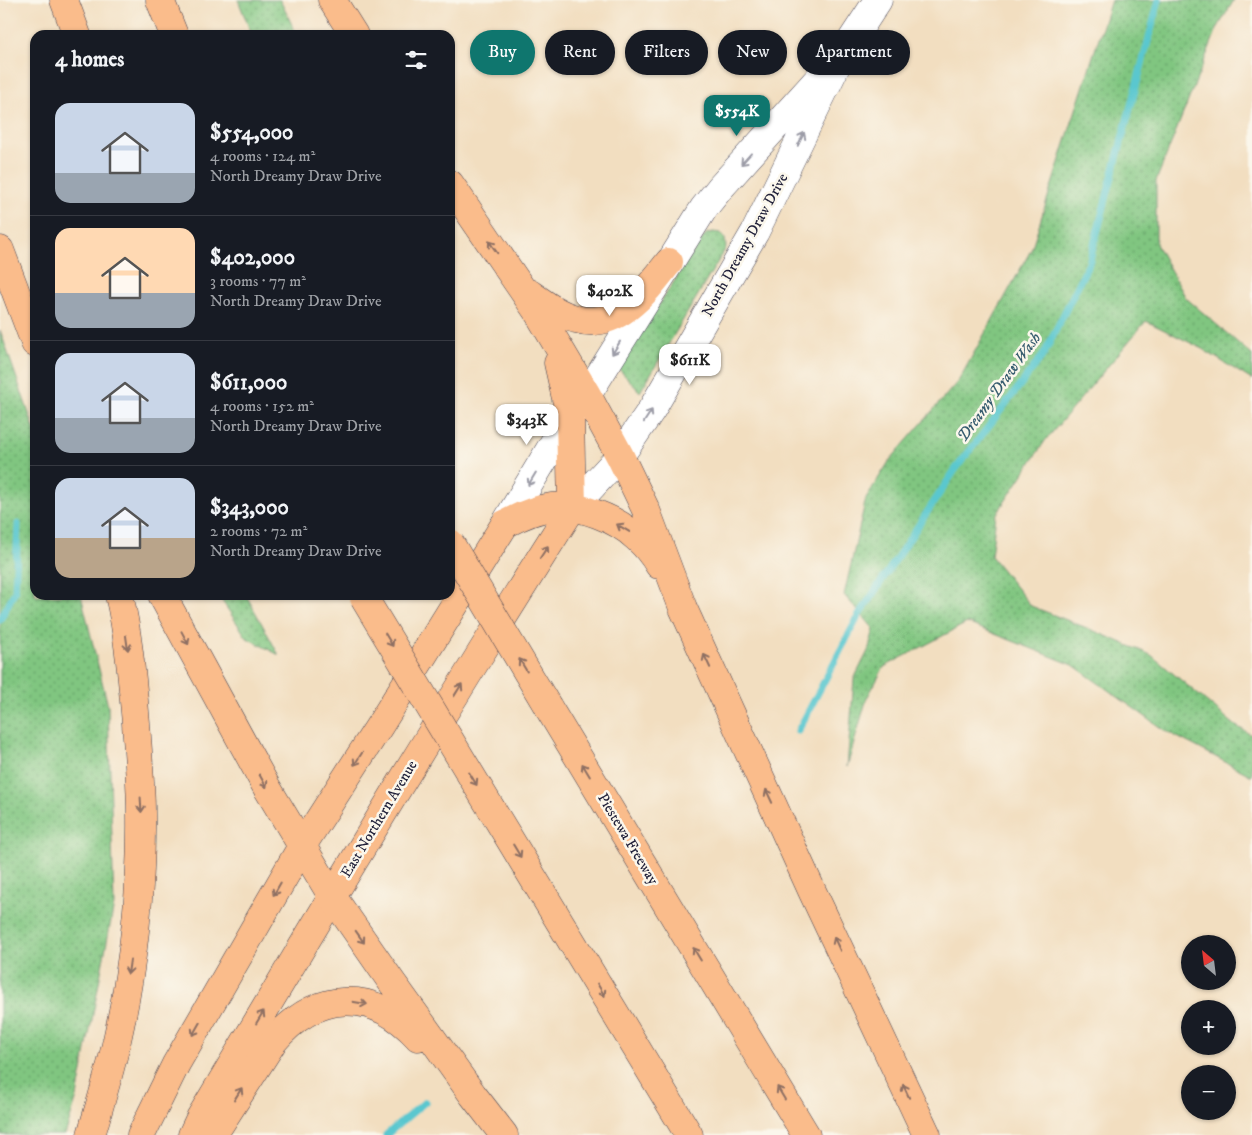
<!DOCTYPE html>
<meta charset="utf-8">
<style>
:root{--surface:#171b24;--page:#242831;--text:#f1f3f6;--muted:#9ea1a6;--line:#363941;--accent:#0f766e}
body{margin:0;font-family:"IM FELL DW Pica",serif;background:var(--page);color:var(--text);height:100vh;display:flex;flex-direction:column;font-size:19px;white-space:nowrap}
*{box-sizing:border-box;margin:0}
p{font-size:16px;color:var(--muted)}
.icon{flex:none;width:28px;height:28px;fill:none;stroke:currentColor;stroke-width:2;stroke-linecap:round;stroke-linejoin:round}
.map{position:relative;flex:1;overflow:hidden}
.side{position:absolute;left:30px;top:30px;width:425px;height:570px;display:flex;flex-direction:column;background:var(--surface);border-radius:15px;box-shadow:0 1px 4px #0004}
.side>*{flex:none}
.guide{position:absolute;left:470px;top:30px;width:475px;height:45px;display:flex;gap:10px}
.needle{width:32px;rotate:332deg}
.buttons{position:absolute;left:1181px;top:935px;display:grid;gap:10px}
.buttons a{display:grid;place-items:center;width:55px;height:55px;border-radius:50%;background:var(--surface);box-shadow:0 1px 4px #0004;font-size:25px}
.price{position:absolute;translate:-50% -42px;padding:0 11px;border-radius:10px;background:#fff;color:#222;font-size:16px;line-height:32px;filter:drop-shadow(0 1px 2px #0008)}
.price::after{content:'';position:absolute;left:50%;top:30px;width:15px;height:11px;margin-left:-8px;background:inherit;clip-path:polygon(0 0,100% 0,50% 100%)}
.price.current{background:var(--accent);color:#fff}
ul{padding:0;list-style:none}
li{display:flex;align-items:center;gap:15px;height:125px;padding:0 25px}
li+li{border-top:1px solid var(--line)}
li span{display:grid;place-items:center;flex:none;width:140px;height:100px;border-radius:15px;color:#555}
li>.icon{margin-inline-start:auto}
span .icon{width:60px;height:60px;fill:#fffc;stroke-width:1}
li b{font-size:21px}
h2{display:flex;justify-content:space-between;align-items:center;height:60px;padding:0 25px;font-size:21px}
.pill{padding:0 18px;border-radius:22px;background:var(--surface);box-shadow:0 1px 4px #0004;font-size:18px;line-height:45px}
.pill.current{background:var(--accent);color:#fff}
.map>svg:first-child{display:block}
</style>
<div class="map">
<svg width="1252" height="1135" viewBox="0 0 1252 1135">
<defs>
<pattern id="grass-dots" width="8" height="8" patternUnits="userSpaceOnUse" patternTransform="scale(1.25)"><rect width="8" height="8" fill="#80c680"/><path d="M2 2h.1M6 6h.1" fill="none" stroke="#68a06a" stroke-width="1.8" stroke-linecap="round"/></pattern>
</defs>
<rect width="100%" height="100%" fill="#fbf7ec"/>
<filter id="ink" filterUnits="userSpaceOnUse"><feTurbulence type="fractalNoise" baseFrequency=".02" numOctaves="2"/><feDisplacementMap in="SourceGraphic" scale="10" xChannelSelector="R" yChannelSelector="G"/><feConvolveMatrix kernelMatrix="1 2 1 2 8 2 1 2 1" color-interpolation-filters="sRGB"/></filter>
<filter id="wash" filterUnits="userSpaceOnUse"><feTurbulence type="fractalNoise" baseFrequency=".0096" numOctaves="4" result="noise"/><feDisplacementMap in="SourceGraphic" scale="20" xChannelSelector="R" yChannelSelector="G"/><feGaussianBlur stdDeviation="1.12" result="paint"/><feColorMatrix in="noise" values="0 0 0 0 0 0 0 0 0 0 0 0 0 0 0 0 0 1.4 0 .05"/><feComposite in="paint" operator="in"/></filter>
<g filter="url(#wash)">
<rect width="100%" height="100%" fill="#f2dec0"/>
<path fill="url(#grass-dots)" stroke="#51745e" d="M238,0H280L297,35H252Z
M1111,0H1234L1217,29L1156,181V244L1186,298L1252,355V380L1199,347L1146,321L1045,441L996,515L991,556L1031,606L1092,630L1151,655L1236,726L1252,735V776L1164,730L1073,665L967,623L884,667L867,698L847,767L854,679L868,651L874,629L844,595L866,498L890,460L959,380L1031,250Z
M713,232L721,233L725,239L726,248L640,392L618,368L699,243L706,234Z
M0,330L35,431V595H81L108,706L114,905L77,1097L65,1135H0Z
M218,595H246L279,655L247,638Z"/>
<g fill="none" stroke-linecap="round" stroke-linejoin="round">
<path stroke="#5ac7cf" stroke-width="7" d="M0,620L15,591L18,524
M798,731L859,615L955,470L1044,354L1089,263L1159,0
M386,1135L425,1102"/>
</g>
</g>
<g filter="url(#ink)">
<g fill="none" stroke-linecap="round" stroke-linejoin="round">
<defs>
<path id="minor" d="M572,508L620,456L652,409L755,232L840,58L878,0
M505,524L570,416L587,395L704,208L720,188L823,74"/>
<path id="major" d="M141,1135L176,1064L302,846L380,725L505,524
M192,1135L200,1118C322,913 444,709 572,508"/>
<path id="highway" d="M64,0L77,35
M160,0L174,35
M332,0L354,35
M450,184L539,314L587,395L620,456L646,510L683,608L813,893L927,1135
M0,250L35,343
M529,293C543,303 559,315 576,319C618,331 647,290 669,262
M558,363L570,416L572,508
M505,524C520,516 535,509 552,507C580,504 617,519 637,538C646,546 653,555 659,565
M162,595L266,786L332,896L391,981L473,1095L504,1135
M548,707L806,1135
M492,810L689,1135
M91,1135C100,1104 110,1072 117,1040C133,969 142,887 141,814C141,784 138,753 136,723C132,680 129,637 119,595
M213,1135L273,1042C316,991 372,987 418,1037"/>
</defs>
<use href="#minor" stroke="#413e4f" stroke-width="29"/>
<use href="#major" stroke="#413e4f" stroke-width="29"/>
<use href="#highway" stroke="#413e4f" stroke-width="29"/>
<use href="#minor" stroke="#fff" stroke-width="28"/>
<use href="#major" stroke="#fabc8b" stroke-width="28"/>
<use href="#highway" stroke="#fabc8b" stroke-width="28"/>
<defs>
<path id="highway-bridge" d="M450,543L548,707
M364,598L492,810"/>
</defs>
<use href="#highway-bridge" stroke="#413e4f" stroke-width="29" stroke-linecap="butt"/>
<use href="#highway-bridge" stroke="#fabc8b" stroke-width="28"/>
</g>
<defs><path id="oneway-shaft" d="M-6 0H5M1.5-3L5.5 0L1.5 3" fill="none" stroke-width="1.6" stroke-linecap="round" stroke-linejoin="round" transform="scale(1.25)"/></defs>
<g stroke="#9c9ca7">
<use href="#oneway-shaft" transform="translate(801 139) rotate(-64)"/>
<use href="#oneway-shaft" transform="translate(746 159) rotate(132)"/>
<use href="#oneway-shaft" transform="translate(616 348) rotate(122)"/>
<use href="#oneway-shaft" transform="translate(648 416) rotate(-57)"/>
<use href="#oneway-shaft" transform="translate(532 479) rotate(121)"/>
</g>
<g stroke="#8e6f63">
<use href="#oneway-shaft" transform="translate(493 247) rotate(-125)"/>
<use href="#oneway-shaft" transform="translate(623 528) rotate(-149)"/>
<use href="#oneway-shaft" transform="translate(544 552) rotate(-57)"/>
<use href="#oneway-shaft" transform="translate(185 638) rotate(62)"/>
<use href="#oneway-shaft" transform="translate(389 640) rotate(59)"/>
<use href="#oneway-shaft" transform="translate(127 643) rotate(82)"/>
<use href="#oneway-shaft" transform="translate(707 661) rotate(-115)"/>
<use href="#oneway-shaft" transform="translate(523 665) rotate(-121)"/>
<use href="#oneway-shaft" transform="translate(458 690) rotate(-58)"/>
<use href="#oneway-shaft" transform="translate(358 759) rotate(123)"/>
<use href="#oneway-shaft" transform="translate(586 770) rotate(-121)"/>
<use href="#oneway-shaft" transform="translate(473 779) rotate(59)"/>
<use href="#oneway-shaft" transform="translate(263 781) rotate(61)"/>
<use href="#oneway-shaft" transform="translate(769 796) rotate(-115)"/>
<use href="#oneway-shaft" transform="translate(141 805) rotate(87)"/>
<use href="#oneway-shaft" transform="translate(517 851) rotate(59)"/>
<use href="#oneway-shaft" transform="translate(277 889) rotate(120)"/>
<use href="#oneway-shaft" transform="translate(360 937) rotate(55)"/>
<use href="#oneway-shaft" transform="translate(837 944) rotate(-115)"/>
<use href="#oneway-shaft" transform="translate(697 954) rotate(-121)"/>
<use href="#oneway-shaft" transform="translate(129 967) rotate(98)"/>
<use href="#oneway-shaft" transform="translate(601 990) rotate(59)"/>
<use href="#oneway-shaft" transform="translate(360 1003) rotate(10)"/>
<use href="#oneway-shaft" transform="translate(260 1017) rotate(-59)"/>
<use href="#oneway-shaft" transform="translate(196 1029) rotate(120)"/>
<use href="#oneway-shaft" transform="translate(906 1091) rotate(-115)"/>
<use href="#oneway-shaft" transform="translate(781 1093) rotate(-121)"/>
<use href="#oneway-shaft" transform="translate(238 1094) rotate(-58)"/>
</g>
</g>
<g text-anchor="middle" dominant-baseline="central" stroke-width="5" stroke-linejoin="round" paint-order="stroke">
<g font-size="15" fill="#22223b" stroke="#fbf7ec">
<text transform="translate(745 245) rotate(-61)">North Dreamy Draw Drive</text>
<text transform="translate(379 819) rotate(-59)">East Northern Avenue</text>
<text transform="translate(628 839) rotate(59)">Piestewa Freeway</text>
</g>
<g font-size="16" font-style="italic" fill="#365c6f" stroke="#fbf7ec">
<text transform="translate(999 387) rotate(-54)">Dreamy Draw Wash</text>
</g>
</g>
</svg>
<div class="buttons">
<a><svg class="needle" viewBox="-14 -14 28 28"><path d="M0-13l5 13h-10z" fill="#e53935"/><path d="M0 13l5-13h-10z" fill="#9ea1a6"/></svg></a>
<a>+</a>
<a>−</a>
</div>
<b class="price current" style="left:737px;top:137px">$554K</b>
<b class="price" style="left:610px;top:317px">$402K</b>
<b class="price" style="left:690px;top:386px">$611K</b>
<b class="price" style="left:527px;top:446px">$343K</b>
<div class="guide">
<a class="pill current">Buy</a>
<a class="pill">Rent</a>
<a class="pill">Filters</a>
<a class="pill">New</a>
<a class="pill">Apartment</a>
</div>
<section class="side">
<h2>4 homes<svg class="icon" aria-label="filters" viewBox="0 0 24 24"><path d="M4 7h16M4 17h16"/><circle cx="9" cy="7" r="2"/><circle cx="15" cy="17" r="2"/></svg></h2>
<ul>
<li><span style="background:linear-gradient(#c9d6e8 70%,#9aa5b1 0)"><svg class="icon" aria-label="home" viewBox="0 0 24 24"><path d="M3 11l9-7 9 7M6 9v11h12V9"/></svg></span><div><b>$554,000</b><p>4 rooms · 124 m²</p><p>North Dreamy Draw Drive</p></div></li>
<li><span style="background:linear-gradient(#ffd9b3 65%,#9aa5b1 0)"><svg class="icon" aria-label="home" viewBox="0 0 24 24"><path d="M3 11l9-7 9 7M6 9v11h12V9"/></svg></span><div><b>$402,000</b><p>3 rooms · 77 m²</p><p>North Dreamy Draw Drive</p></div></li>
<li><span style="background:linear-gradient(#c9d6e8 65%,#9aa5b1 0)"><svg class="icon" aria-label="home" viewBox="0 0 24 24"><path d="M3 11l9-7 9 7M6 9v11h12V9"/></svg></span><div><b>$611,000</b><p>4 rooms · 152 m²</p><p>North Dreamy Draw Drive</p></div></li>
<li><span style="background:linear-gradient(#c9d6e8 60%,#b9a48a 0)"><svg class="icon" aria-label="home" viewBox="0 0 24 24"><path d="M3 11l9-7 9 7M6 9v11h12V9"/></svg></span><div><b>$343,000</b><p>2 rooms · 72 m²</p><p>North Dreamy Draw Drive</p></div></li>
</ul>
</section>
</div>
